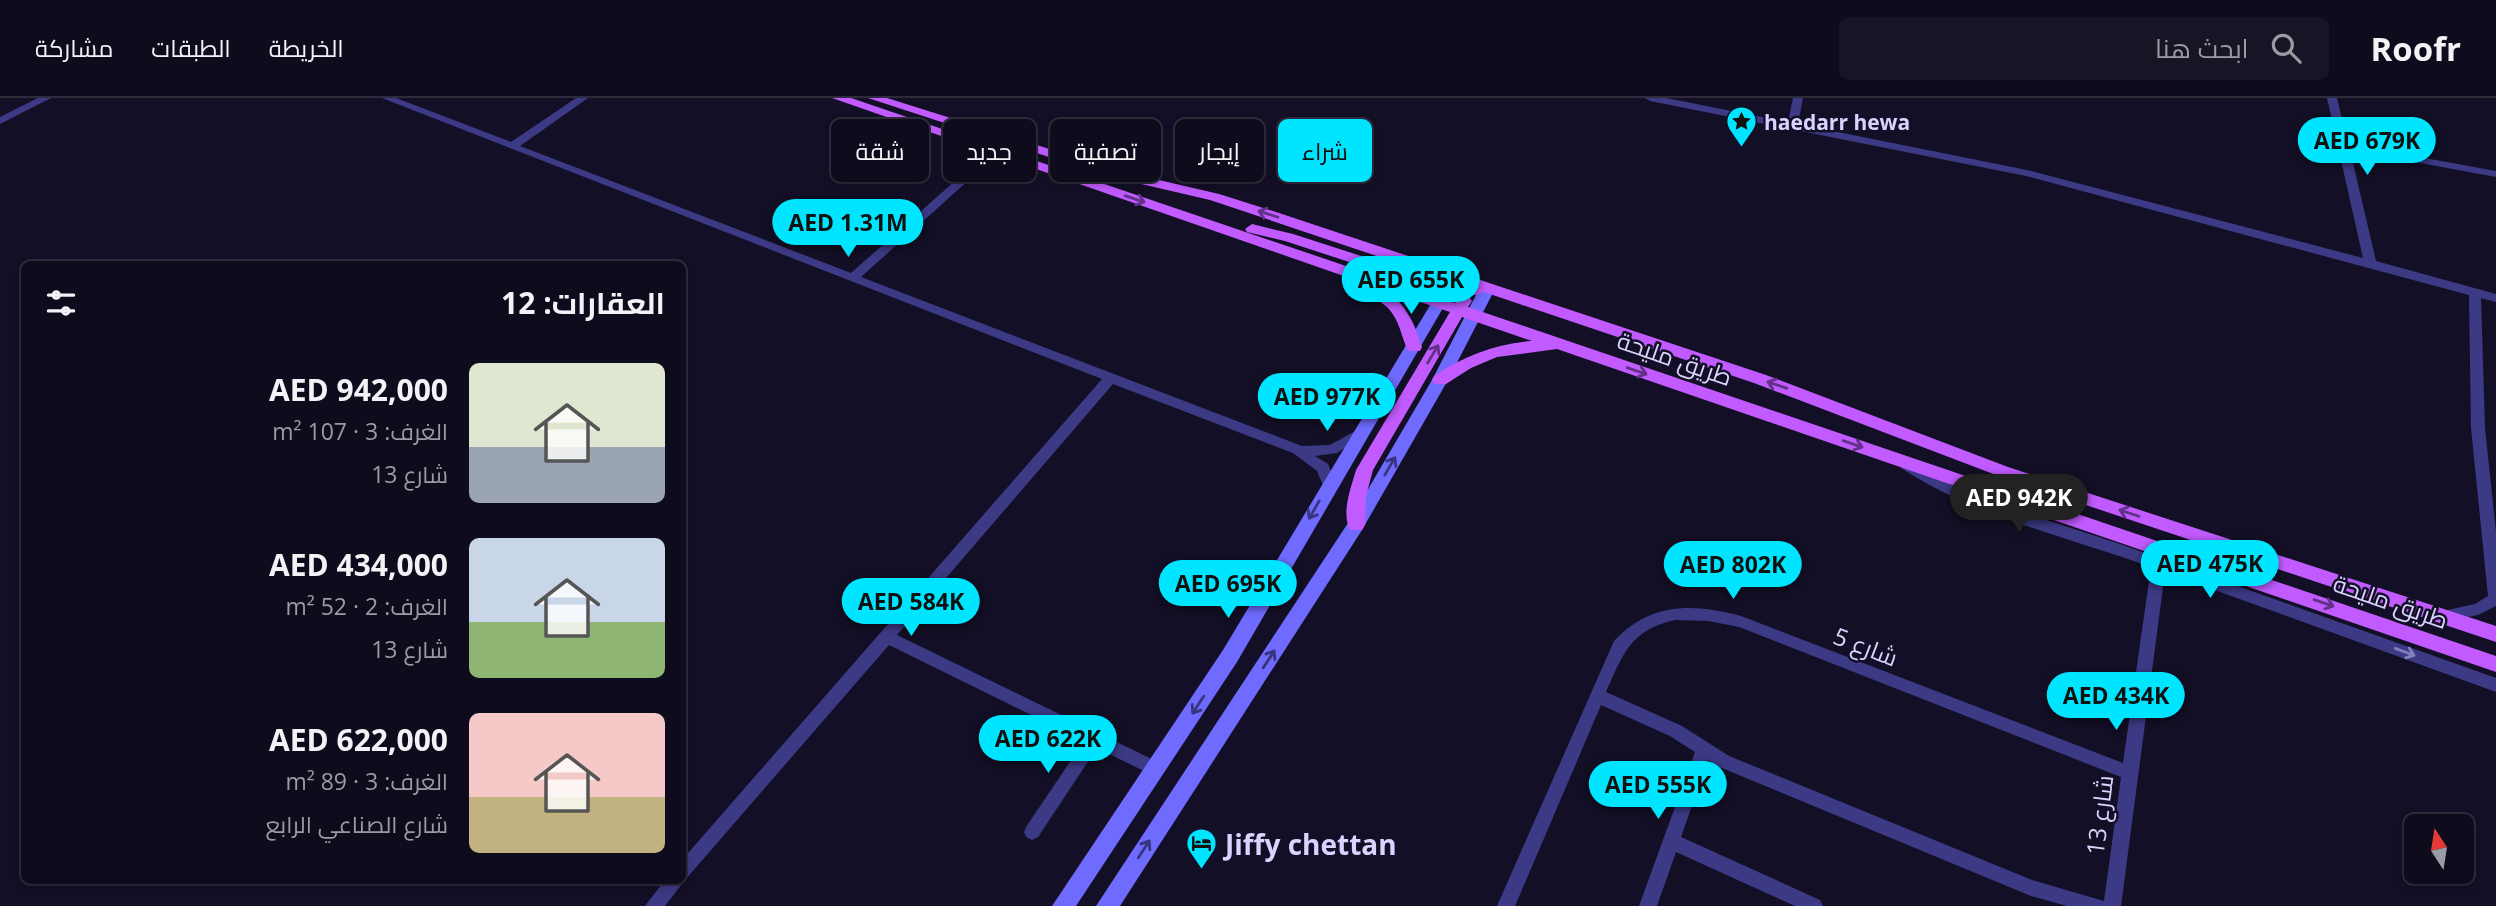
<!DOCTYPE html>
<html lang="ar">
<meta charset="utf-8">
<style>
:root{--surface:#0e0b1c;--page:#171425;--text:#f1f3f6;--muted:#9b9ba3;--line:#2e2b3b;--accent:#00e5ff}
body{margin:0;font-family:"Open Sans",Cairo,sans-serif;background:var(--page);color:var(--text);direction:rtl;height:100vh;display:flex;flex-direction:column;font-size:26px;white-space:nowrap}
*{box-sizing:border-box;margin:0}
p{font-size:23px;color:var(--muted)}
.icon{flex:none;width:38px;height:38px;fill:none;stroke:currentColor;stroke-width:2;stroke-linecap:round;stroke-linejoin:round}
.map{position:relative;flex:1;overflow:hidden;direction:ltr}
.sheet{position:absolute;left:21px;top:163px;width:665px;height:623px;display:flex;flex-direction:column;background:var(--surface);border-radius:10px;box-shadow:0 4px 10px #0003,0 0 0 2px var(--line);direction:rtl}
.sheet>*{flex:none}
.guide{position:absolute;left:707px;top:21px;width:665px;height:63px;direction:rtl;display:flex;gap:14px}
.needle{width:46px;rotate:348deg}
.controls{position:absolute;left:2404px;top:716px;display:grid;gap:14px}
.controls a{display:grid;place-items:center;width:70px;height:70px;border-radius:10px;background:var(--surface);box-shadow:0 4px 10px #0003,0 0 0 2px var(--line);font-size:35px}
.price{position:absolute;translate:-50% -60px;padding:0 16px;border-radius:24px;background:var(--accent);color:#111;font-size:23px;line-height:46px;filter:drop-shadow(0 2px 4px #0008)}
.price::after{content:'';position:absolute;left:50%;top:42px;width:21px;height:16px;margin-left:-10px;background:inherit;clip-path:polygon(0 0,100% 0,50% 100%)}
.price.on{background:#222;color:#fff}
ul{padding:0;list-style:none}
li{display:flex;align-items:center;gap:21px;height:175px;padding:0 21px}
li span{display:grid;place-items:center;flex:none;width:196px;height:140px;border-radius:10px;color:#555}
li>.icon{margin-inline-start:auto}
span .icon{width:84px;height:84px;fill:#fffc;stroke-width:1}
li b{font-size:30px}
h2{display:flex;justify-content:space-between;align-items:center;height:84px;padding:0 21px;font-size:30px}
.tag{padding:0 24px;border-radius:10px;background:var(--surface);box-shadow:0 4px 10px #0003,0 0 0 2px var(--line);font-size:24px;line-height:63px}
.tag.on{background:var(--accent);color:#111}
header{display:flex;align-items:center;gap:42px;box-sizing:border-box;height:98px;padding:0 35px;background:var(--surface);border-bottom:2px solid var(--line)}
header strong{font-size:33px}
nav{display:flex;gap:38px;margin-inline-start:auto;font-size:24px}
.search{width:490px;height:63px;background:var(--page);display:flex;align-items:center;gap:18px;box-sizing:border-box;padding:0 24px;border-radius:10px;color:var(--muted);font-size:26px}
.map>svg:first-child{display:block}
</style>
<header>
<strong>Roofr</strong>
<div class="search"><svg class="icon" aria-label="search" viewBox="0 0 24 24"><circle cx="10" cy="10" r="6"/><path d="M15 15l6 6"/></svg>ابحث هنا</div>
<nav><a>الخريطة</a><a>الطبقات</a><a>مشاركة</a></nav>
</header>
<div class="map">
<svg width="2496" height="808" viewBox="0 0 2496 808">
<rect width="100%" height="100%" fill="#130f26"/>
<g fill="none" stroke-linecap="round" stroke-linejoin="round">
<path fill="#3d3a85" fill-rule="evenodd" d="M38,0H51L0,26V19Z
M382,0H396L511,44L576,0H588L520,48L851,175L973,67L997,60H1022V64L998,66L981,71L861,179L1302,348L1330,347L1359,331L1366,336L1337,355L1315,358L1328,366L1336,386L1329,391L1324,390L1317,373L1293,355L1113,286L897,537L1162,666L1164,671L1162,676L1156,678L1150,676L1097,650L1038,739L1032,742L1026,739L1024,734L1026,729L1084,643L889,547L685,782L665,808H645L665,782H682V762L1102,281Z
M1645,0H1666L1788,24L1793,0H1803L1798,26L2027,72L2363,160L2327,0H2337L2348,46L2496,73V79L2350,52L2376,163L2496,196V204L2481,200L2485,330L2496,434V508L2478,517L2443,524L2438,522L2435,518L2438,514L2475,506L2488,498L2471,330L2469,197L2026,78L1650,3Z
M1906,361L1956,389L2010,410L2117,445L2496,580V594L2165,474L2121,808H2067L2031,798L1717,668L1708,662L1681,739L1820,802L1823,808H1795L1676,754L1657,808H1639L1695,654L1670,638L1601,607L1515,808H1497L1614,543C1650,504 1693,505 1741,518L2123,665L2151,469C2067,439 1976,419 1901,370L1899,366L1901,362ZM1675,522L1708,523L1739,529L2121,679L2104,803L2032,782L1729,658L1682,628L1606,594C1623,556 1630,532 1675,522Z"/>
<path fill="#6f6bff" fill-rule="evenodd" d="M1454,174L1461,179L1237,564L1076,808H1052L1223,552L1447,179Z
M1487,186L1495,191L1448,282L1362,432L1120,808H1096L1350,422L1432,282L1479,191Z"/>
<path fill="#c25bff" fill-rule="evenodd" d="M832,0H851L1455,205L1459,199H1469L1472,203L1468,209L2496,558V574L1557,251L1497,259L1471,270L1446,286H1434L1432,282L1434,278C1464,258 1496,246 1532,243L1462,219L1373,372L1366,398L1365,427L1362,432H1350C1341,414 1351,390 1356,372L1450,214L1385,192C1406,206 1415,226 1422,249L1420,253H1408C1401,238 1400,223 1388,210C1379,201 1367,198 1359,189L1364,185Z
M868,0H887L1116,72L1219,96L1273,113L1766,277L2008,369L2496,528V544L1996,377L1754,285L1484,194L1477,197L1447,196L1285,143L1247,134L1245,131L1252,126L1293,136L1448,186L1463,187L1210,102L1107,78Z"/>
</g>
<defs><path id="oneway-shaft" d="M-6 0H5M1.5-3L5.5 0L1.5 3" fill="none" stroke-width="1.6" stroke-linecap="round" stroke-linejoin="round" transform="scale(1.75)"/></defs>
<g stroke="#623188">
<use href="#oneway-shaft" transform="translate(1135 101) rotate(19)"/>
<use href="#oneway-shaft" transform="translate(1268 116) rotate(-162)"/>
<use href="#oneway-shaft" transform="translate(1433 256) rotate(-59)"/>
<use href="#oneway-shaft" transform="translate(1637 273) rotate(19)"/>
<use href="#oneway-shaft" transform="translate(1777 287) rotate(-161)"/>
<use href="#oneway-shaft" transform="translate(1853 346) rotate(19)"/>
<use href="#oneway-shaft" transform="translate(2129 415) rotate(-162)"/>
<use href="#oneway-shaft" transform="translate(2324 505) rotate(19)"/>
</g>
<g stroke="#38347d">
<use href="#oneway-shaft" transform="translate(1390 368) rotate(-60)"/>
<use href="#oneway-shaft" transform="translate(1314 412) rotate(120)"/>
<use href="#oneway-shaft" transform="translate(1269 561) rotate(-57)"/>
<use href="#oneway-shaft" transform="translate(1198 607) rotate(123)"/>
<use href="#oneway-shaft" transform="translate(1144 751) rotate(-57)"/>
</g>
<use stroke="#837fbc" href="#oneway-shaft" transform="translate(2405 554) rotate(20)"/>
<defs>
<symbol id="sight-pin" viewBox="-11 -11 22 30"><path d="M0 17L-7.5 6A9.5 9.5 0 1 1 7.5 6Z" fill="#00e5ff" stroke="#130f26"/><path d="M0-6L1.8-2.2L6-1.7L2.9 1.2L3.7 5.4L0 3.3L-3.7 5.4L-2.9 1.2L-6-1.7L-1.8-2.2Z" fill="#111"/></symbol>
<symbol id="hotel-pin" viewBox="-11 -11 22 30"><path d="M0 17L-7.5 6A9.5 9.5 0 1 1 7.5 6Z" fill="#00e5ff" stroke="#130f26"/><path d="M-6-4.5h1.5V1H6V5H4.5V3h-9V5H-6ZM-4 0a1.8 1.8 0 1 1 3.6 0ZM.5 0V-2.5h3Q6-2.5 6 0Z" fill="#111"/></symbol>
</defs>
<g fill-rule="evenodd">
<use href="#sight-pin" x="1724" y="6" width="35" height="47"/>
<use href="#hotel-pin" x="1184" y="728" width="35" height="47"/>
</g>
<g text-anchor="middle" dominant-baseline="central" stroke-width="5" stroke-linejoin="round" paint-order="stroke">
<g font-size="21" font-weight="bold" fill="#d9d4ff" stroke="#130f26" text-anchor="start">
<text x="1764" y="24">haedarr hewa</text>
</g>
<g font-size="24" fill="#d9d4ff" stroke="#130f26">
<text transform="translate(1675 260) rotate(19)">طريق مليحة</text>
<text transform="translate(2391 503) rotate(19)">طريق مليحة</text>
<text transform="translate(1866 548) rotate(21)">شارع 5</text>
<text transform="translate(2099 717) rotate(-83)">شارع 13</text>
</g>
<g font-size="28" font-weight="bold" fill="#d9d4ff" stroke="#130f26" text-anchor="start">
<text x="1225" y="746">Jiffy chettan</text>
</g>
</g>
</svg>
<div class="controls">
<a><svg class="needle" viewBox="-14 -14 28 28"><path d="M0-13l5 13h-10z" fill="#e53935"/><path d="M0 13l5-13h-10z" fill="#9b9ba3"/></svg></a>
</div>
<b class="price" style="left:2367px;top:79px">AED 679K</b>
<b class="price" style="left:848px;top:161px">AED 1.31M</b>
<b class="price" style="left:1411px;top:218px">AED 655K</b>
<b class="price" style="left:1327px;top:335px">AED 977K</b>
<b class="price on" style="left:2019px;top:436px">AED 942K</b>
<b class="price" style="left:2210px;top:502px">AED 475K</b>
<b class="price" style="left:1733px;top:503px">AED 802K</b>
<b class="price" style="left:1228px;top:522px">AED 695K</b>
<b class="price" style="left:911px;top:540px">AED 584K</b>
<b class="price" style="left:2116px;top:634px">AED 434K</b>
<b class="price" style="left:1048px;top:677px">AED 622K</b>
<b class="price" style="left:1658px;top:723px">AED 555K</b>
<div class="guide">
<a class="tag on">شراء</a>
<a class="tag">إيجار</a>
<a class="tag">تصفية</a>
<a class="tag">جديد</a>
<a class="tag">شقة</a>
</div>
<section class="sheet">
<h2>العقارات: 12<svg class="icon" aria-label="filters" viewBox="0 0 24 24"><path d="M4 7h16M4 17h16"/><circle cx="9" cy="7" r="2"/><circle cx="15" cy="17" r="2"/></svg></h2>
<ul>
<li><span style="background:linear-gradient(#dfe7d0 60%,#9aa5b1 0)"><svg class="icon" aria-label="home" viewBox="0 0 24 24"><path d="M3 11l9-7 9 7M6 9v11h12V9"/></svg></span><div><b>AED 942,000</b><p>الغرف: 3 · 107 m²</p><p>شارع 13</p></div></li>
<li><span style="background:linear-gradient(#c9d6e8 60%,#8fb573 0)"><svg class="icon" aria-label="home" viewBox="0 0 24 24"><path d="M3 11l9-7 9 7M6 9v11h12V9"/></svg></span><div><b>AED 434,000</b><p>الغرف: 2 · 52 m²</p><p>شارع 13</p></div></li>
<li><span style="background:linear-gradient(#f6c9c9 60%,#c2b280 0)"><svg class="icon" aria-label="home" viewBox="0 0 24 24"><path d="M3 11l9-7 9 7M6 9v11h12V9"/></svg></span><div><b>AED 622,000</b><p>الغرف: 3 · 89 m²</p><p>شارع الصناعي الرابع</p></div></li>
</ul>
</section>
</div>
